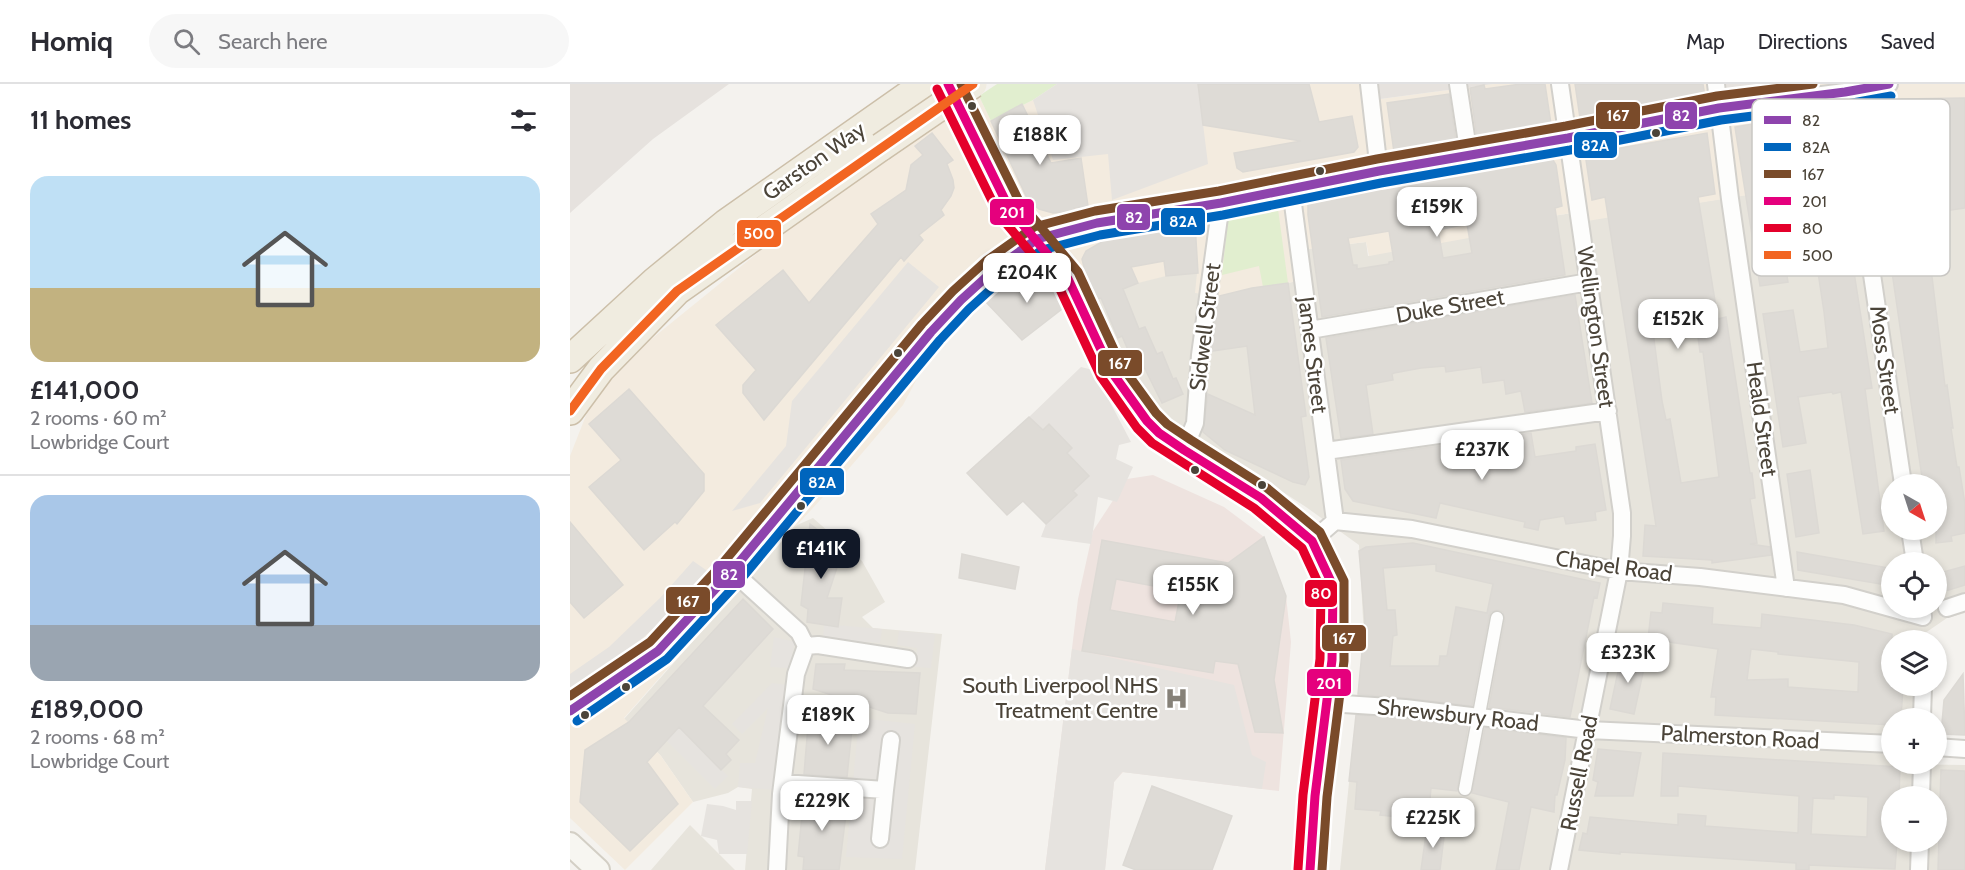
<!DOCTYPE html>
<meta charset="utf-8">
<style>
:root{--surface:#fff;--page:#f7f7f7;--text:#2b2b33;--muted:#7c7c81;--line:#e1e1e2;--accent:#111827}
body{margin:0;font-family:Cabin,sans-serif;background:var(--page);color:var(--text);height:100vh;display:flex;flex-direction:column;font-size:22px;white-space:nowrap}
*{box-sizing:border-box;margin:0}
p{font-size:20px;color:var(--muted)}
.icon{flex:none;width:33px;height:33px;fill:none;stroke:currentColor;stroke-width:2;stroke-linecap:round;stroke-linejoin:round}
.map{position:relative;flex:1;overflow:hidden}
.panel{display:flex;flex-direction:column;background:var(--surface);width:570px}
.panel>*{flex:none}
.needle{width:39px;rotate:141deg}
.tools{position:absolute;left:1311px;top:390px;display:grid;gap:12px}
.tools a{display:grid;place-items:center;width:66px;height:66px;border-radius:50%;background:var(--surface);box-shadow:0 3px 9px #0003;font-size:30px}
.price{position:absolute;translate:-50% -51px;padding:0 14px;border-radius:12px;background:#fff;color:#222;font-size:20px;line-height:39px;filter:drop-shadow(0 2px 3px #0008)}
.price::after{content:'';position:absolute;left:50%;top:36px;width:18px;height:14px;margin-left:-9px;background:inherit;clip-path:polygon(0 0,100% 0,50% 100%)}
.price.current{background:var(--accent);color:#fff}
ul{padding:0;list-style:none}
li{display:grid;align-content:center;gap:12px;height:318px;padding:0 30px}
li+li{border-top:2px solid var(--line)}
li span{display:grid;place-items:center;height:186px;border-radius:18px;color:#555}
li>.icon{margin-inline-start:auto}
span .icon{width:108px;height:108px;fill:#fffc;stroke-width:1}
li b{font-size:26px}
h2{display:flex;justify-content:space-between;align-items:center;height:72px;padding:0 30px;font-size:26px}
header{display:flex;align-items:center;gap:36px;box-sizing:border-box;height:84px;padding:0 30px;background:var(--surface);border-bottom:2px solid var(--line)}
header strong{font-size:28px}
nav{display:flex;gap:33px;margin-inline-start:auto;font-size:21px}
.search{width:420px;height:54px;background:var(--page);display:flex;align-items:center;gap:15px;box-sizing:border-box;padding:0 21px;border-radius:33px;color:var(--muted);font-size:22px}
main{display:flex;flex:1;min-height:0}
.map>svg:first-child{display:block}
</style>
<header>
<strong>Homiq</strong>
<div class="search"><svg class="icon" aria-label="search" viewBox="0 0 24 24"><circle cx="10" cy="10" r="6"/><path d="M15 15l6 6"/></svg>Search here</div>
<nav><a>Map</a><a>Directions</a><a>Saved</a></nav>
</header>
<main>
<section class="panel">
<h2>11 homes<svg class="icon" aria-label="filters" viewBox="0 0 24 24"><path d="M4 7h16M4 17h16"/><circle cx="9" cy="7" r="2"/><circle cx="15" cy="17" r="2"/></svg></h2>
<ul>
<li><span style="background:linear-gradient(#bfe0f5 60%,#c2b280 0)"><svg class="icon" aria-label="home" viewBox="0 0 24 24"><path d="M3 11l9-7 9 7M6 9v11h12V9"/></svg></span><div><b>£141,000</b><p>2 rooms · 60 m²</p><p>Lowbridge Court</p></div></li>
<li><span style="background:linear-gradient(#a9c7e8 70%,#9aa5b1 0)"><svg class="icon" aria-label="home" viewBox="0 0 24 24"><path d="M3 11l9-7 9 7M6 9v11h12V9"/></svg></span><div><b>£189,000</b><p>2 rooms · 68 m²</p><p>Lowbridge Court</p></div></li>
</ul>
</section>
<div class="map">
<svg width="1395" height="786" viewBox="0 0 1395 786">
<rect width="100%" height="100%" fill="#f4f2ee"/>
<path fill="#e7e4dc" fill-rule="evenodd" d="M1362,83L1395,85V529L1377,534L1345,556H1322V602H1344L1343,634H1322V680L1395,681V786H770L794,553L789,461L736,423L598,334L556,281L515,187L625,139L648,212L733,196L729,166L796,158L798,172L942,138L1009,128L1082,126L1288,93L1287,88ZM1322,400H1366V446H1322ZM1322,478H1366V524H1322ZM1322,712H1366V758H1322Z
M243,434L292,477L315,518L292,533L303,544L372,550L345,786H175L182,705L168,703L158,709L123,718L91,672L54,635L225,442Z
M120,741L165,786H81Z"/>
<path fill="#f3ebdf" d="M487,0H808L810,15L923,0H1156L1158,12L1234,0H1395V85L1362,83L1288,88V93L1011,138L1009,128L942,138L943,146L799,172L796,158L730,166L733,196L648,212L625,209L627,189L596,192L568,199L527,215L497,221L452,256L416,218L359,272L333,321L276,388L160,514L54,634L91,672L123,718L55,786L0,734V372L22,316L79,257L243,124L409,12L421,37L463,16Z"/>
<path fill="#e6e2de" d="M0,0H159L83,55L0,129Z
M808,0H923L810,15Z
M1156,0H1234L1157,12Z"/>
<path fill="#eee3df" d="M583,391L654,423L694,453L716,512L721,558L709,707L553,688L544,698L535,786H475L508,515L523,447L557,395Z"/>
<path fill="#e1eecf" d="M427,0H487L463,16L421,37L409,12Z
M708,125L718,199L693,203L689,182L652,191L658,134Z"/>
<path fill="#e6e3df" d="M487,0H628L638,80L542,116L538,70L483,76L463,16Z
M338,178L369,203L190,419L162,427L216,362L222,317Z
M511,283L523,286L561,358L549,361L546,375L563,383L547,418L528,413L521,460L471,453L476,440L507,411L503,407L497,369L502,364L479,341L473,346L459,333Z
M123,477L139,488L93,536L40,583L0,611V590L39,563L90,514Z
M254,540L312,545L310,559L253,555Z
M329,547L365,550L361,584L345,583L347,564L327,561Z
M204,553L225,558L219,584L200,583Z
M502,565L664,601L682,671L696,678L692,705L552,688L544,698L535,786H475Z
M202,599L217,601L206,706L168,703L170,679H185L198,624L172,650L162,640Z
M289,634L345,640L332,775L276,773Z
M109,643L158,692L145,705L97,657Z
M166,717H182L177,770H149L147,756L131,752L137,720L153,722L166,726Z"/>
<path fill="#dedbd6" stroke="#dcd9d4" stroke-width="1.5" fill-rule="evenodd" d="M628,0H739L749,38L782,32L788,63L784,68L673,88L667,84L664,69L731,57L633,41Z
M951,0H975L981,40L907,54L900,4L914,1L915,5Z
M1005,0H1133L1135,13L1053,25L1054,27L1010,34Z
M879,10L886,58L824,68L817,19Z
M1395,14V124L1352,130L1361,184L1375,302L1377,301L1383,344H1381L1387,383H1389L1395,420V449L1381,452L1382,457L1366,459V400H1353L1315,140L1337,136L1329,75L1327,76L1323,54L1305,56L1299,25L1309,18L1332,15Z
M452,20L481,79L511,74L518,122L504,124L505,127L483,129L469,125L458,116L421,37Z
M1263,26L1274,84L1268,85L1302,304L1295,305L1314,447L1293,450L1271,308L1263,310L1262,308L1228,313L1236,359L1213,363L1193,230L1223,226L1230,268L1258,264L1254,228L1246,175L1215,180L1218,198L1190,202L1165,43Z
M362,49L383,76L377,80L383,96L384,104L381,112L371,126L374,131L349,151L353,156L334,177L331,173L194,336L173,309V301L186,286L146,241L213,186L239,219L308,140L301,130L336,106L341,81L353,71L345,62Z
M1137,49L1145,110L1128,113L1148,235L1156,233L1180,389H1182L1185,414L1180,415L1187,459L1180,460L1200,463L1201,471L1142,479V476L1073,472L1075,441L1086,442L1035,113L1022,116L1016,76L1017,72L1022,69ZM1125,231L1130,268H1133L1149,393L1111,399L1100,335L1096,336L1092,317L1082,240Z
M979,76H983L986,81L992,122L985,124L995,191L752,233L738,131V121L743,117ZM897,140L902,169L873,174L868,146ZM819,147L824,177L819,178V180L787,185V181H783L778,154Z
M625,139L628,189L596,192L594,177L561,183L568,199L553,205L569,245L575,243L587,270L592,268L603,295L606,294L613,310L592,319L571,277L564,280L552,252L548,254L531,214L527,215L515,187L512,175L516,167L537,155Z
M452,192H474L497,221L452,256L416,218Z
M718,199L736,332L731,333L739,393L735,401L723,398L655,366L633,348L638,310L685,331L677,262L642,267L649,212L682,204Z
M1005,211L1022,319L955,328L951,307L936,310L934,296L913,299L911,283L876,288L875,282L851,284L824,289L822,290L823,296L796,301L803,350L771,354L756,254Z
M59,305L134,390V407L107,440L105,438L74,466L19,403L51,376L19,340Z
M459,333L473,346L479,340L502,364L497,369L519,392L503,407L507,411L476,440L453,417L437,431L397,389Z
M961,349L965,373L1006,367V363L1025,360L1036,426L1025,428L1026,436L996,440L994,432L970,436L968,446L954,443L955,438L870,419L866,434L783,417L775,405L771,376Z
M1240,386L1249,449L1226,453L1217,390Z
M0,438L53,501L14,534L0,518Z
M240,440L273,465L257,514H272L268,543L237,538L238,525L231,521Z
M694,453L716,512L704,596L713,649L685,648L668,580L645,577L643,589L512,567L532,456L658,479ZM546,495L611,507L605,538L540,526Z
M843,459L1030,499L1027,514L1024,513L1000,633L919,623L935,536L933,528L928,526L921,528L919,532L902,622L836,614L788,610L795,537L789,467L796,463ZM866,480V487L923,500L917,529L886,523L877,572H870L869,582H820L823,552L827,551L825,526H817L813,484Z
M1227,468L1319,484L1316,501L1228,486Z
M392,470L449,483L445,505L389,494Z
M1395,482V501L1366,510V490Z
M173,515L203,545L133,622L169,656L156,670L161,676L151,686L109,643L77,678L108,720L60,767L10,718L15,666L59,638Z
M1093,519L1143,524L1142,540L1191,544L1192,530L1284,541L1322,550V602H1333L1331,634H1322V641L1145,631L1146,613H1141L1148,565L1078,555L1081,528L1092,529ZM1181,565L1208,568V570L1289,578L1288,608L1218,603V595L1177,596Z
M1052,569L1076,575L1064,630L1040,625Z
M246,580H275L274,586L350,589L346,630L318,629L243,605Z
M1393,590L1395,651L1371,650L1374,616Z
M239,630L283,635L277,693L234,690Z
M786,631L834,634L898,642L887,707L861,704L858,736L810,731L811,727L785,725L787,698L779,697Z
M915,644L996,654L995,676L987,711H985L984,728L961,723L949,786H926L939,718L902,709Z
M1028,665L1071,669L1063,712H1025L1028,698L1023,696Z
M1093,669L1330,683L1329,712H1322V758H1327L1325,785L1239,781V786H1226V779L1050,768V770L1009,766L1013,749L1017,750L1020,733L1108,741V730L1136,732L1135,742L1228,749L1229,712L1108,702V712H1091ZM1264,711L1298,713L1297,753L1241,750L1243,714L1264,715Z
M1371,686L1395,687V786H1368Z
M582,702L662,732L642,786H566L553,781Z
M234,711L278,714L269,786H233L234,773L228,772Z
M857,743L875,745L870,786H851Z"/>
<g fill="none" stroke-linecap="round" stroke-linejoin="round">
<defs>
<path id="pedestrian" d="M895,705L927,534"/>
<path id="minor" d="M378,0L439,124L498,195L541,287L577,337L589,349L614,366L691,414L742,457L763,502L762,576L745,712L740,786
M799,0L809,87
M888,0L899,72
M1146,0L1160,115L1216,504
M1275,8L1333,400
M721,105L765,437
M740,246L1019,198
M614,366L625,339L630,271L651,119
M756,367L1038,327
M1340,446L1345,478
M742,457L765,437L842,445L1049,487L1130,493L1274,511L1353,533L1352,524
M162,487L229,548L236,562
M1377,524L1395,518
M236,562L248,561L338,575
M758,619L835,624L1018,646L1322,660
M0,627L88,567L162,487L361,248L391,216L424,186L467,155L527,139L651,119L809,87L998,54L1149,24L1275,8L1319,0
M1352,634L1353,602
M1366,663L1395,665
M213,699L315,706L321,656
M1351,712L1352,680
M310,755L315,706
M207,786L211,710L226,590L236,562
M989,786L1049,487L1052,452V429L990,0
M1349,786L1350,758"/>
<path id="secondary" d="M0,760L28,786"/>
<path id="trunk" d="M0,275L85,197L156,139L354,0
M0,327L31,285L107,207L311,63"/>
</defs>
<use href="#pedestrian" stroke="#d2d0cb" stroke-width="15"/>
<use href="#minor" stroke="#d2d0cb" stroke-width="20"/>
<use href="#secondary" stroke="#d3cfc5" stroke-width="26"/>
<use href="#trunk" stroke="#ccbfa9" stroke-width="30"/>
<use href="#pedestrian" stroke="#fdfdfc" stroke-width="12"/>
<use href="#minor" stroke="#fdfdfc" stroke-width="16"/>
<use href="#secondary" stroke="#f7f6f1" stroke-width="22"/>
<use href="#trunk" stroke="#f0ece0" stroke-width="27"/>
<defs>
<path id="trunk-bridge" d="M311,63L403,0"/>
</defs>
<use href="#trunk-bridge" stroke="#ccbfa9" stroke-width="30" stroke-linecap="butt"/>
<use href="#trunk-bridge" stroke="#f0ece0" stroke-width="27"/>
<defs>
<path id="bus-1" d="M0,627L88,567L162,487L361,248L391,216L424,186L467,155L527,139L651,119L809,87L998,54L1149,24L1275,8L1319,0"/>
<path id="bus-2" d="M7,637L97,575L171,495L370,256L399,225L432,195L472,166L530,151L653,131L811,99L1000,66L1151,36L1277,20L1321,12"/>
<path id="bus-3" d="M391,0L449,117L508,188L551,281L586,329L597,340L621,356L697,404L750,448L774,497V577L757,713L752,786
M0,612L80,558L153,479L352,240L383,207L416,177L464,143L525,127L649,107L807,75L996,42L1147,12L1243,0"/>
<path id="bus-4" d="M378,0L439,124L498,195L541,287L577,337L589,349L614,366L691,414L742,457L763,502L762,576L745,712L740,786"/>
<path id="bus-5" d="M367,5L429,131L488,201L531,293L567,344L582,359L684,424L732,464L751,505L750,575L733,711L728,785"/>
<path id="bus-6" d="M0,327L31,285L107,207L403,0"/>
</defs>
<use href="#bus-1" stroke="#fff" stroke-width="14"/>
<use href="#bus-2" stroke="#fff" stroke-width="14"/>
<use href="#bus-3" stroke="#fff" stroke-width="14"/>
<use href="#bus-4" stroke="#fff" stroke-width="14"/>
<use href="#bus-5" stroke="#fff" stroke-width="14"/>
<use href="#bus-6" stroke="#fff" stroke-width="14"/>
<use href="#bus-1" stroke="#8e44ad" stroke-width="9"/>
<use href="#bus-2" stroke="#0065bd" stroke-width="9"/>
<use href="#bus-3" stroke="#7a4b2a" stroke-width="9"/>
<use href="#bus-4" stroke="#e5007d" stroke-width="9"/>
<use href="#bus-5" stroke="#e4002b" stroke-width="9"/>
<use href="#bus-6" stroke="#f26522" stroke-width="9"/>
</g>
<defs>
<symbol id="hospital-bare" viewBox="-9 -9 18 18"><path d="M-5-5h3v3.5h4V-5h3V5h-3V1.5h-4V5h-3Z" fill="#868178" stroke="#fff" stroke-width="2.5" paint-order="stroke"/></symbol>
</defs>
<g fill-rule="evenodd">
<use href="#hospital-bare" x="590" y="598" width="33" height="33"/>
</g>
<g fill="#4b4439" stroke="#fff" stroke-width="2">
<circle cx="402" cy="22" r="5"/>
<circle cx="1086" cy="49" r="5"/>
<circle cx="750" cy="87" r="5"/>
<circle cx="328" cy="269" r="5"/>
<circle cx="625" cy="386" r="5"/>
<circle cx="692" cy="401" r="5"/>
<circle cx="231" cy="422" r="5"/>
<circle cx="56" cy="603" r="5"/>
<circle cx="15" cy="631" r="5"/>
</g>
<g text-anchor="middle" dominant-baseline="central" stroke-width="5" stroke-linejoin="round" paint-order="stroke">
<g font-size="22" fill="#4b4439" stroke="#fff">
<text transform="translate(244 77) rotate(-35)">Garston Way</text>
<text transform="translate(880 222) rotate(-10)">Duke Street</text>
<text transform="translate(635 243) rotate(-83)">Sidwell Street</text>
<text transform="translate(1026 243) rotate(82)">Wellington Street</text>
<text transform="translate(743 271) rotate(83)">James Street</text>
<text transform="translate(1315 276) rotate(82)">Moss Street</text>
<text transform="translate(1192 335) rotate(82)">Heald Street</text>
<text transform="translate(1044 482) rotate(8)">Chapel Road</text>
<text transform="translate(888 631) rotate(6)">Shrewsbury Road</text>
<text transform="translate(1170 653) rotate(3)">Palmerston Road</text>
<text transform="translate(1009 689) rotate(-79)">Russell Road</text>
</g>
<g font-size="22" fill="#4b4439" stroke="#fff" text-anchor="end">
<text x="588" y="601">South Liverpool NHS<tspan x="588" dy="25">Treatment Centre</tspan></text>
</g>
</g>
<rect x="1182" y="15" width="198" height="177" rx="9" fill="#fff" stroke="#c9c7c4" stroke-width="1.5"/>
<rect x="1194" y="32" width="27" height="8" fill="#8e44ad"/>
<rect x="1194" y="59" width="27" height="8" fill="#0065bd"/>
<rect x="1194" y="86" width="27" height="8" fill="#7a4b2a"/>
<rect x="1194" y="113" width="27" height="8" fill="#e5007d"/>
<rect x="1194" y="140" width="27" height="8" fill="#e4002b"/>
<rect x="1194" y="167" width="27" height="8" fill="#f26522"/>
<g font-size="16" fill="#4b4439">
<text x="1232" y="42">82</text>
<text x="1232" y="69">82A</text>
<text x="1232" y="96">167</text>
<text x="1232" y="123">201</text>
<text x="1232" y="150">80</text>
<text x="1232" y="177">500</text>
</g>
<g stroke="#fff" stroke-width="2">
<rect x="1094" y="17" width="34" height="29" rx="6" fill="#8e44ad"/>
<rect x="1025" y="17" width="46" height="29" rx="6" fill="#7a4b2a"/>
<rect x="1003" y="47" width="45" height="28" rx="6" fill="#0065bd"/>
<rect x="419" y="114" width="46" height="28" rx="6" fill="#e5007d"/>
<rect x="546" y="119" width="35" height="28" rx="6" fill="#8e44ad"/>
<rect x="590" y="123" width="46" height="29" rx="6" fill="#0065bd"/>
<rect x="166" y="135" width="46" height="29" rx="6" fill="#f26522"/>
<rect x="527" y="265" width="46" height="28" rx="6" fill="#7a4b2a"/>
<rect x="229" y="383" width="46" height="29" rx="6" fill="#0065bd"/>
<rect x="142" y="476" width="34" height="29" rx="6" fill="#8e44ad"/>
<rect x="734" y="495" width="34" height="29" rx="6" fill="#e4002b"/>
<rect x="95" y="502" width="46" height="29" rx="6" fill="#7a4b2a"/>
<rect x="751" y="540" width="46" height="28" rx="6" fill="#7a4b2a"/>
<rect x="736" y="584" width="46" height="29" rx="6" fill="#e5007d"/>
</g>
<g font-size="16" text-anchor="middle" font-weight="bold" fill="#fff">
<text x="1111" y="37">82</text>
<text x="1048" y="37">167</text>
<text x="1025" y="67">82A</text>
<text x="442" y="134">201</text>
<text x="564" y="139">82</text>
<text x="613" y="143">82A</text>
<text x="189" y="155">500</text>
<text x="550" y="285">167</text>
<text x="252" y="404">82A</text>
<text x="159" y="496">82</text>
<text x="751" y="515">80</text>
<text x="118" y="523">167</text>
<text x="774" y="560">167</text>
<text x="759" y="605">201</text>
</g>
</svg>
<div class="tools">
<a><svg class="needle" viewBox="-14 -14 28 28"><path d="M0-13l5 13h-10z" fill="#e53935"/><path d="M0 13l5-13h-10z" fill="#7c7c81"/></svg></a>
<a><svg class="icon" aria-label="locate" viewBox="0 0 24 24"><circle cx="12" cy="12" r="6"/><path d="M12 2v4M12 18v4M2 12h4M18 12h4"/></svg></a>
<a><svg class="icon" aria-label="layers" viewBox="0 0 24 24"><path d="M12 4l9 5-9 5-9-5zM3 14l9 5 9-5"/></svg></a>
<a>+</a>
<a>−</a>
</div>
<b class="price" style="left:470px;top:82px">£188K</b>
<b class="price" style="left:867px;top:154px">£159K</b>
<b class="price" style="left:457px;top:220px">£204K</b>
<b class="price" style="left:1108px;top:266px">£152K</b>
<b class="price" style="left:912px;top:397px">£237K</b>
<b class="price current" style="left:251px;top:496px">£141K</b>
<b class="price" style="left:623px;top:532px">£155K</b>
<b class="price" style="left:1058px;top:600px">£323K</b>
<b class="price" style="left:258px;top:662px">£189K</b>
<b class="price" style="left:252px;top:748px">£229K</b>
<b class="price" style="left:863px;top:765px">£225K</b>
</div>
</main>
